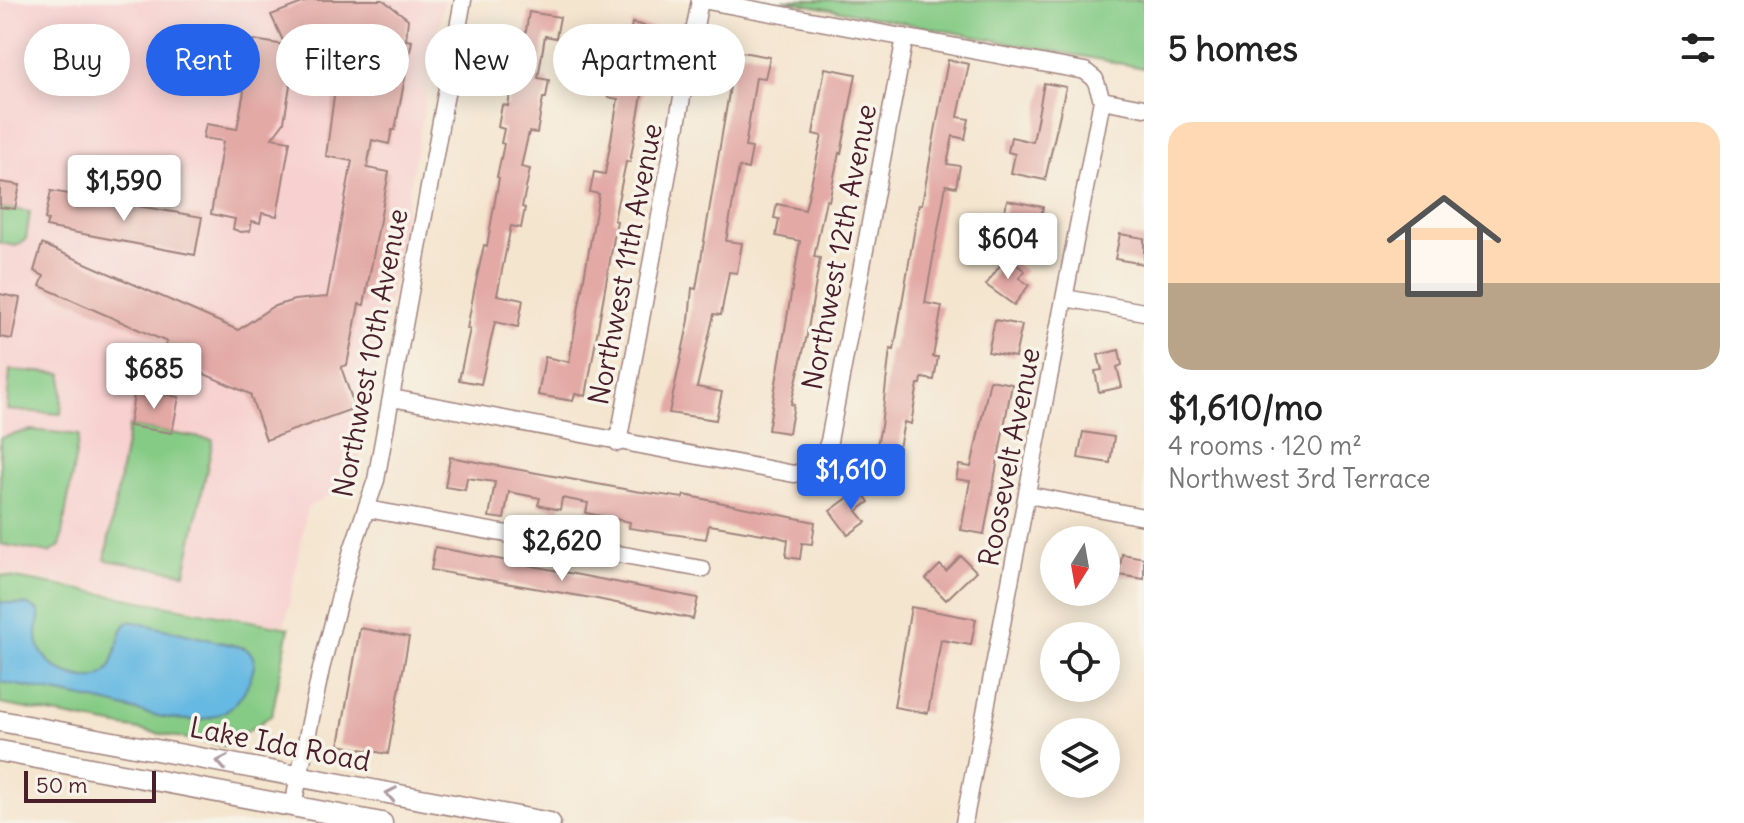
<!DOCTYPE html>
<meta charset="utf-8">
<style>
:root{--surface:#fff;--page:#f2f2f2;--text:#222;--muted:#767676;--line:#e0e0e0;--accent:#2563eb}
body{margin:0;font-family:Delius,sans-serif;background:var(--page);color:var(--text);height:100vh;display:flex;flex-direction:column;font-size:30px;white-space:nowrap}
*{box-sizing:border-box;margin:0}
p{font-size:26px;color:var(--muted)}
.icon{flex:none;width:44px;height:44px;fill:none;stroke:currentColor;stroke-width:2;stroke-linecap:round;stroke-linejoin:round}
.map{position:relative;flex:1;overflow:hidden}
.panel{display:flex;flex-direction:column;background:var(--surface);width:600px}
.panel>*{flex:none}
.top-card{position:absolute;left:24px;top:24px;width:760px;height:72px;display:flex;gap:16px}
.needle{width:52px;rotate:191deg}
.buttons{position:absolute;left:1040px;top:526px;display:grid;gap:16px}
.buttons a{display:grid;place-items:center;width:80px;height:80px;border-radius:50%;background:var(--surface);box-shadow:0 4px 20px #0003;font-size:40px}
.scale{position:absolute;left:24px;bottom:20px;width:132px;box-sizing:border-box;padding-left:8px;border:4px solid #4a1f2b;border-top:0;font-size:22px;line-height:28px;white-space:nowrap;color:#4a1f2b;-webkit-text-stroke:6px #f7f3e8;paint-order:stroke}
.price{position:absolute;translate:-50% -68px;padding:0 18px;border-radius:8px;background:#fff;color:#222;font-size:26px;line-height:52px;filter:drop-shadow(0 2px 4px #0008)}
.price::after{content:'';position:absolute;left:50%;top:48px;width:24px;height:18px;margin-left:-12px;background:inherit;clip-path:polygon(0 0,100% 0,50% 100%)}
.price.on{background:var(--accent);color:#fff}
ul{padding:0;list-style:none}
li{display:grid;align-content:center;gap:16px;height:424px;padding:0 24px}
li+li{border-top:2px solid var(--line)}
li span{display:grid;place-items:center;height:248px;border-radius:24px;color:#555}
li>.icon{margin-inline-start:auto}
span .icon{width:144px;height:144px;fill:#fffc;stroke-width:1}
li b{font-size:34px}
h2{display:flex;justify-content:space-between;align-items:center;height:96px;padding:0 24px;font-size:34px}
.chip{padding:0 28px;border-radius:36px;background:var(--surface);box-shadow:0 4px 20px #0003;font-size:28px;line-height:72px}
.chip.on{background:var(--accent);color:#fff}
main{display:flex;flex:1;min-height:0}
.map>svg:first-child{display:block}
</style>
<main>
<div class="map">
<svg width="1144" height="823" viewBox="0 0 1144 823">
<rect width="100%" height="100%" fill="#f7f3e8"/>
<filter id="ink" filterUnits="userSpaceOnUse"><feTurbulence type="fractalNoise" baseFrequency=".0125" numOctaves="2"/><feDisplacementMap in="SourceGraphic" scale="16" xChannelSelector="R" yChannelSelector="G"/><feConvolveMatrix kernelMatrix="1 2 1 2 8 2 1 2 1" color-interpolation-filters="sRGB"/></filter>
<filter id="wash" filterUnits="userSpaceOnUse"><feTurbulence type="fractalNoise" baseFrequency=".006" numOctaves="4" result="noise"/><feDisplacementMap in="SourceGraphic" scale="32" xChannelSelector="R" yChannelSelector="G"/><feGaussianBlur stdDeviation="1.8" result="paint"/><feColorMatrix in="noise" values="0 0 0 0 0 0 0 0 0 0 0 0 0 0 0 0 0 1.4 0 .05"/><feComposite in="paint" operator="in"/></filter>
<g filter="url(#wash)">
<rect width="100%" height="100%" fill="#f4e5cf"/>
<path fill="#f7d0cf" d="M0,0H444L361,453L353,481L307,508L285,625L0,572Z"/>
<path fill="#85cb85" stroke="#687558" stroke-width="2" d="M782,0H1144V68Z
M0,207L30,212L26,239L16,246L0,243Z
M10,370L63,374L61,414L7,410Z
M129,426L213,440L185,573L105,560Z
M31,430L79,435L60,546L49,553L0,544V438Z
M0,575L289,628L272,715L225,746L0,704Z"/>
<path fill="#66b9e2" stroke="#586c86" stroke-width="2" d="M0,602L28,605L39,611C40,620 37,626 37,635C37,655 54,670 72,675C127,693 109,630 130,621L245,648C255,654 256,663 252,674C245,695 233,711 212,717C180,727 135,709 103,702C69,695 35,688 0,682Z"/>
<g id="blocks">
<path fill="#e3a9a5" d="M310,0H383L408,19L406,40L412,41L395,130H392L389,144L372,140L367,168L389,172L364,305L359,304L347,365L341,367L355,408L266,440L250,394L161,355L167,342L40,286L44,276L34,271L42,244L238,330L272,307L294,300L327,297L352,161L326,156L336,81L328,62L291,79L284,122L272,138L290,141L277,216L262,213L260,223L252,221L250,231L241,232L233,229L235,219L211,214L223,141L203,138L206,124L237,129L244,91L227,88L233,49L254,40L285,45L271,15Z
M529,12L560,17L556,38L545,36L538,78L549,80L546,98H543L537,133L529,132L521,167L530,169L522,207L525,208L521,228L511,226L497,295L523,300L518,327L495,322L481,384L459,380L470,329H467L474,291L484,245L487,246L499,178L497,177L504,144L501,143L504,129L498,127L502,105L508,106L517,55L522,56Z
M632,23L654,28L630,162H626L614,220L617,221L586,396L575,394L573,401L538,395L545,357L569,362L599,194L590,192L594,172L605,174L618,99L608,97L612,77L621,78Z
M736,51L770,57L765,78L756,77L745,147L752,148L748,169L739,167L726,241L742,243L737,273L729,272L721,315L714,314L697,387L722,392L716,420L669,413L689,320L692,288L696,289Z
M948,60L969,64L958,117L969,119L965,139L953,136L947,164L960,166L956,187L946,185L925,303L942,306L933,357H938L934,380L922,378L921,384H918L911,424L904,422L894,474L872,469L881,426L890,349L894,350L919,204H922Z
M825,68L856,74L841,154L839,153L829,201L826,200L814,257L820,258L807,335L791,404L794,405L789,433L768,430L800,241L776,236L779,219L774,218L777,204L805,210L822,136L813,134Z
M1044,83L1066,87L1045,180L1011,173L1015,154L1008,152L1011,137L1033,142Z
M0,182L20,185L15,209L0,207Z
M51,191L202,217L195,255L46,227L48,220L45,219Z
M1007,200L1043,207L1037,239L1001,232Z
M1120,234L1144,238V264L1115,259Z
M1006,257L1025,271L1019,278L1029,285L1014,305L986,285Z
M0,294L20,298L12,339L0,337Z
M995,320L1022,325L1015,357L988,352Z
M1119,350L1122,365L1117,367L1122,387L1099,392L1095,371L1102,370L1098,355Z
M990,380L1012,384L984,534L961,530L970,481L956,479L959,465L971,467Z
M135,389L179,397L172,433L129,426Z
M1083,432L1114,437L1110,463L1078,458Z
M450,457L635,491L683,498L684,495L815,522L812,544L802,543L800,559L786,557L788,540L775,536L716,526L709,525L706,539L629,528L630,522L586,513L588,503L562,498L560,510L538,505L540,498L509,492L504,519L489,517L495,482L467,478L465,490L445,487Z
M860,489L869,502L857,511L866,522L848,535L830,511Z
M435,547L698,598L693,619L597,599L431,570Z
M1122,554L1144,558V579L1119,575Z
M961,556L976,571L946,600L926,579L940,565L946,571Z
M911,607L976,619L971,645L941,640L928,713L894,707Z
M360,628L409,637L388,754L339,745Z"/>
</g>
</g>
<g filter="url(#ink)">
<use href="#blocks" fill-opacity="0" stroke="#9f827d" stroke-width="2"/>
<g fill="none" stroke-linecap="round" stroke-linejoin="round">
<defs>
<path id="minor" d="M702,0L1085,71L1095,79L1102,100
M1102,100L1144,108
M1065,298L1144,312
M392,398L794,474C813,469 823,460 829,441L905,37
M618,443L700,0
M1028,495L1144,517
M367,509L702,569
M293,806L321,669L352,550L376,480L463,0
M964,823L1102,100"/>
<path id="tertiary" d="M0,721L550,823
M0,751L382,823"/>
</defs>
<use href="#minor" stroke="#9f827d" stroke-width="19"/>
<use href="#tertiary" stroke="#9f827d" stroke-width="23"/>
<use href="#minor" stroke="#fff" stroke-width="16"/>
<use href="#tertiary" stroke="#fff" stroke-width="20"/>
</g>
<defs><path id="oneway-chevron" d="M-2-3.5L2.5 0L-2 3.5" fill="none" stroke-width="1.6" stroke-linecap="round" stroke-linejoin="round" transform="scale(2)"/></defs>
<g stroke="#ae9aa0">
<use href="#oneway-chevron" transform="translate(222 762) rotate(-170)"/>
<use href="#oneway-chevron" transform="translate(391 794) rotate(-169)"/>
</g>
</g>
<g text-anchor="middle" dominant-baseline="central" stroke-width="7" stroke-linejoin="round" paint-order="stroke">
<g font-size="28" fill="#4a1f2b" stroke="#f7f3e8">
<text transform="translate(839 247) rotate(-79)">Northwest 12th Avenue</text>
<text transform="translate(625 264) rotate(-79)">Northwest 11th Avenue</text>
<text transform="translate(370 353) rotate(-79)">Northwest 10th Avenue</text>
<text transform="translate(1009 457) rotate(-79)">Roosevelt Avenue</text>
<text transform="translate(280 744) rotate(11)">Lake Ida Road</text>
</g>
</g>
</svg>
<div class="buttons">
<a><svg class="needle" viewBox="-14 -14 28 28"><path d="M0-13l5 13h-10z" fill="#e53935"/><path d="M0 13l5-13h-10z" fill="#767676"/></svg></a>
<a><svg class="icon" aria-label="locate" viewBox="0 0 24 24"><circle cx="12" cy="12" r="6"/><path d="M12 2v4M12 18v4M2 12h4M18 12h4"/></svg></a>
<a><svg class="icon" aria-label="layers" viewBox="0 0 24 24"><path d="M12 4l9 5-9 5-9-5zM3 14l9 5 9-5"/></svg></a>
</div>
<div class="scale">50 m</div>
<b class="price" style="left:124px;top:223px">$1,590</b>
<b class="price" style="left:1008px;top:281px">$604</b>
<b class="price" style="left:154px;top:411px">$685</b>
<b class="price on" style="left:851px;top:512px">$1,610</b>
<b class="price" style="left:562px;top:583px">$2,620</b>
<div class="top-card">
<a class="chip">Buy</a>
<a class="chip on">Rent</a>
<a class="chip">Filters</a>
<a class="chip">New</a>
<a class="chip">Apartment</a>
</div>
</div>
<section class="panel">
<h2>5 homes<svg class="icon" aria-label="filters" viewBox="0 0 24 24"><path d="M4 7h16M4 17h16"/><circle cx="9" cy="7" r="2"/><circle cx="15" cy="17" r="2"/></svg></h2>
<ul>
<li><span style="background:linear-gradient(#ffd9b3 65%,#b9a48a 0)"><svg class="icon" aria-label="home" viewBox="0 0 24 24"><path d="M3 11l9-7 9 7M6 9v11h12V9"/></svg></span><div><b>$1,610/mo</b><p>4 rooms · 120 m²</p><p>Northwest 3rd Terrace</p></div></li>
</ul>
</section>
</main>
